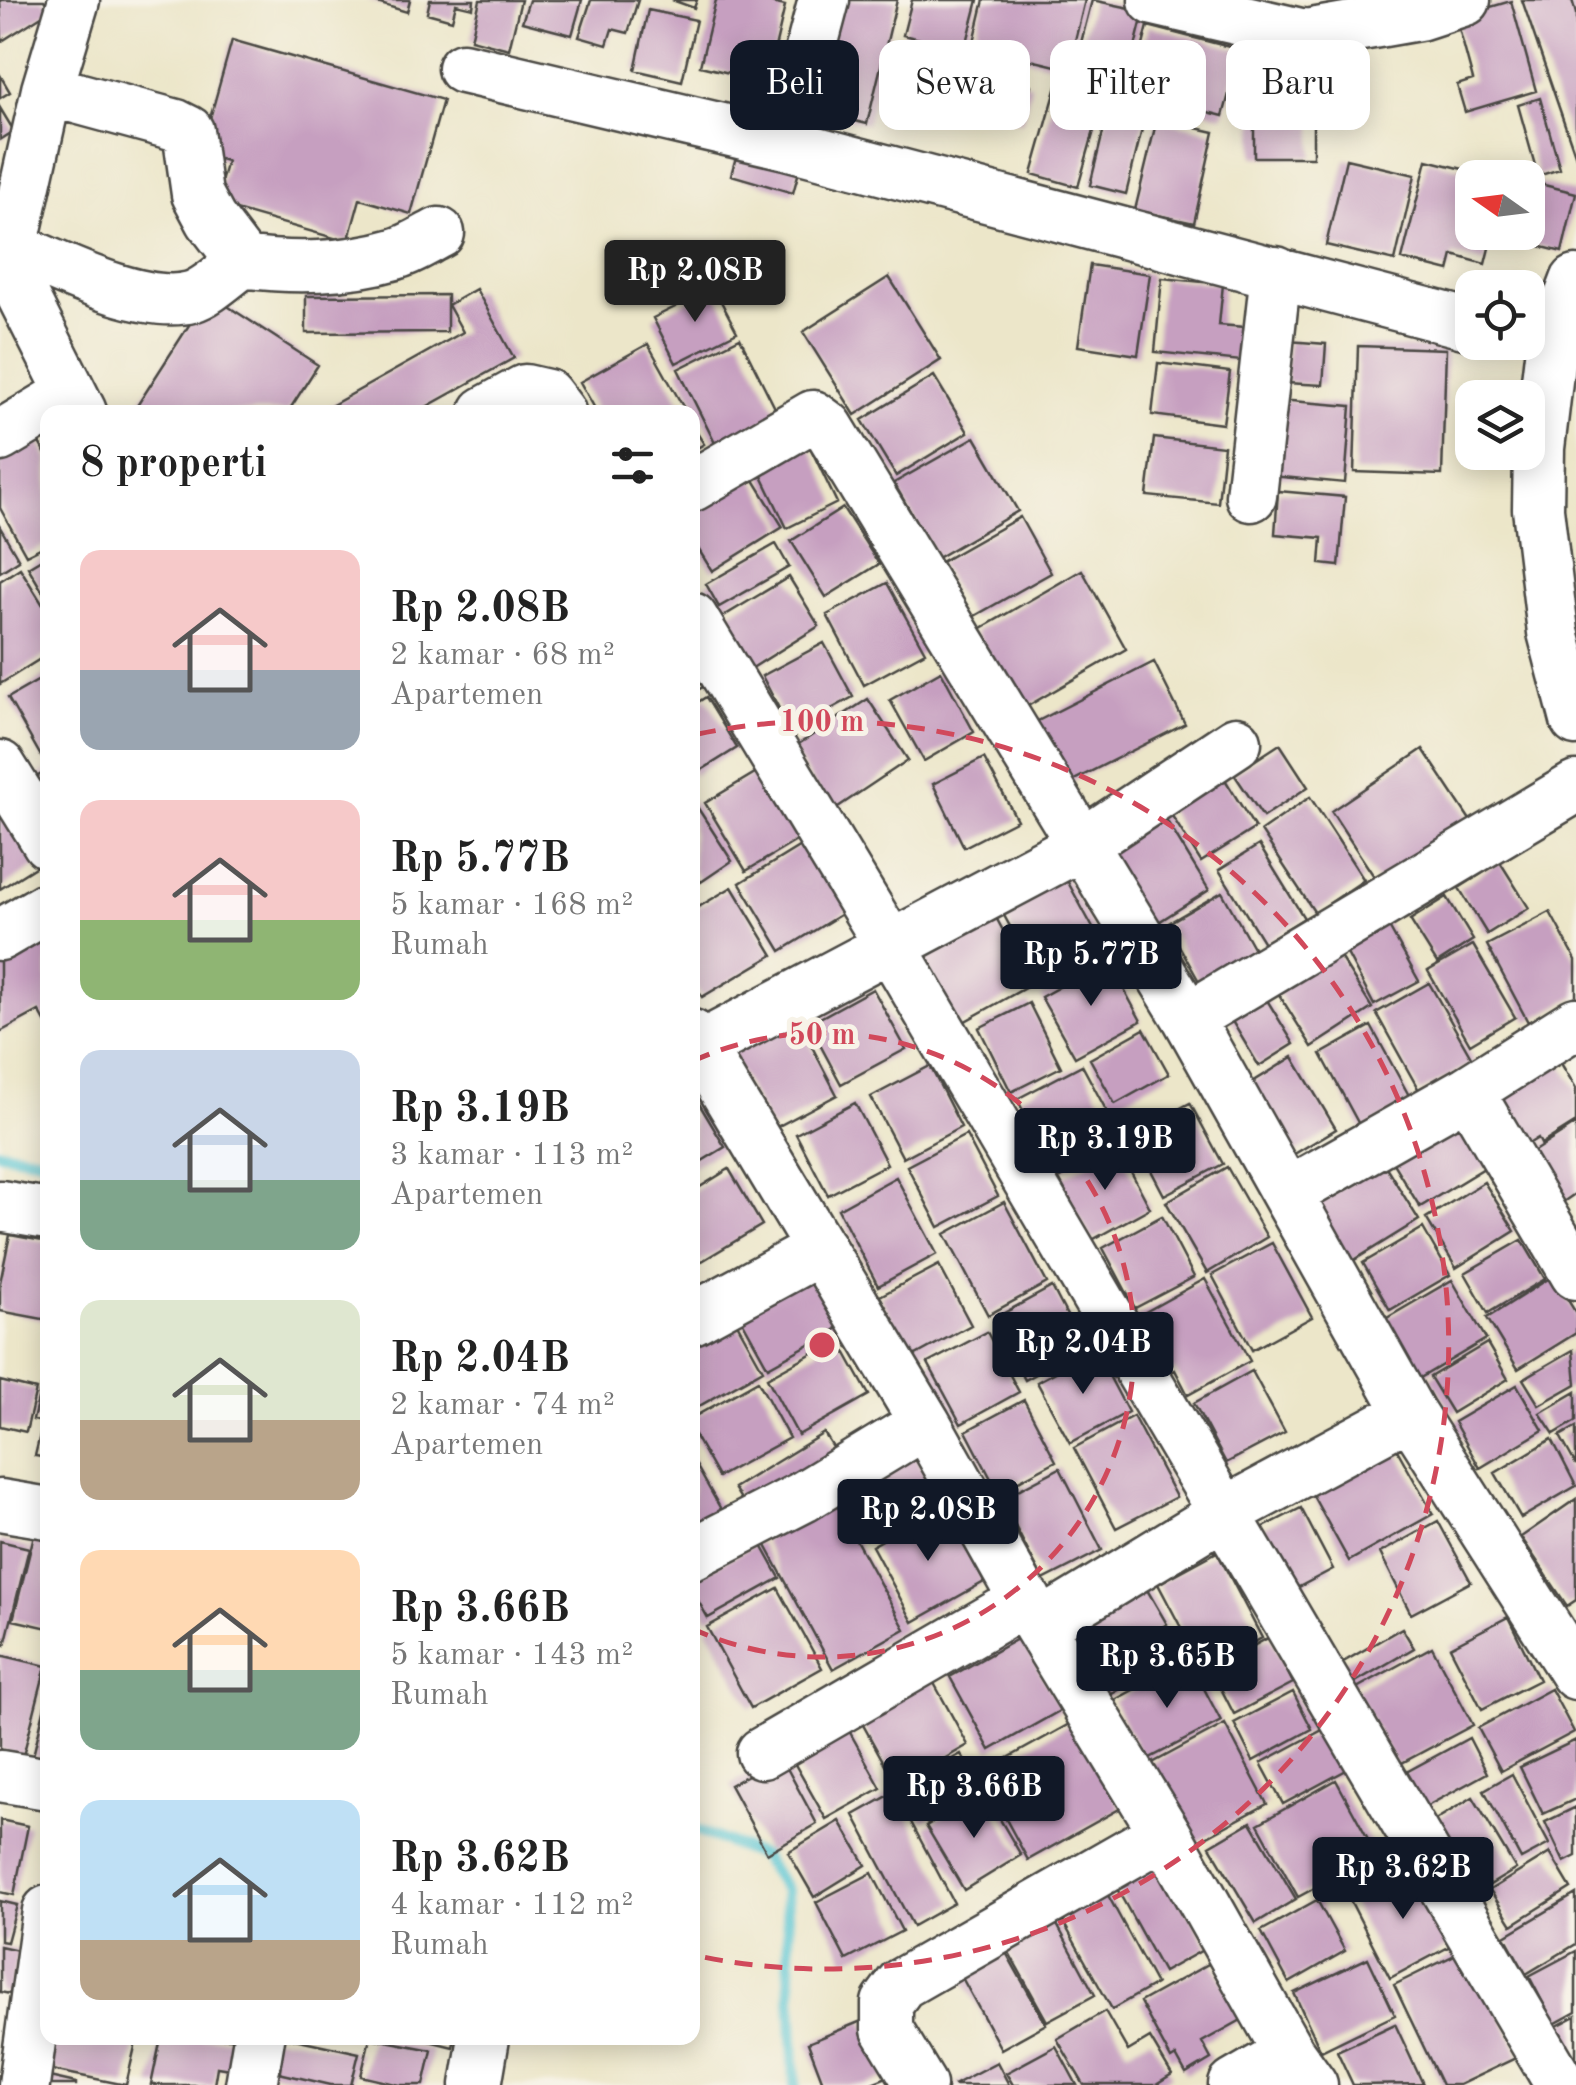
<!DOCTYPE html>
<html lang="id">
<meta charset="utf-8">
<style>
:root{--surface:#fff;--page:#f2f2f2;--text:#222;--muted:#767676;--accent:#111827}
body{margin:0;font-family:"Old Standard TT",serif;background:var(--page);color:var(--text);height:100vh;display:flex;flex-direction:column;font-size:38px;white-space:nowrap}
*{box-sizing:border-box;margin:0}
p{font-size:32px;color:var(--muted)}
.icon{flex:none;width:55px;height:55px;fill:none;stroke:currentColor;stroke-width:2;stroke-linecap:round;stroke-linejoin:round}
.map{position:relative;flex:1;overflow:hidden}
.sheet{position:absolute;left:40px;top:405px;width:660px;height:1640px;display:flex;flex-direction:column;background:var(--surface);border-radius:20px;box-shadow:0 5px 25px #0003}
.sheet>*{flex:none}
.banner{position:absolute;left:730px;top:40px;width:695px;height:90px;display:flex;gap:20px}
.needle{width:65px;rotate:284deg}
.controls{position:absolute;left:1455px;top:160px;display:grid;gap:20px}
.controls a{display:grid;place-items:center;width:90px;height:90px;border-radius:20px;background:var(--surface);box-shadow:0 5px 25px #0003;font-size:50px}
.price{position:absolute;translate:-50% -85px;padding:0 22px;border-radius:10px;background:var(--accent);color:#fff;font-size:32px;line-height:65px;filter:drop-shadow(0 2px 5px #0008)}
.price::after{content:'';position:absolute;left:50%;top:60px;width:30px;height:22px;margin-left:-15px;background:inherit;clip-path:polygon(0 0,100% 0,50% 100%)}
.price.current{background:#222;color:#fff}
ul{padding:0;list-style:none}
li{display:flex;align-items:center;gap:30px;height:250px;padding:0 40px}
li span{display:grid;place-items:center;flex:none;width:280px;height:200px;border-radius:20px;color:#555}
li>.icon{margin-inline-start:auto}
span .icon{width:120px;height:120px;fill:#fffc;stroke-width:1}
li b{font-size:42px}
h2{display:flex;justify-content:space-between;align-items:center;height:120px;padding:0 40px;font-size:42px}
.tag{padding:0 35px;border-radius:20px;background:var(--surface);box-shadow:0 5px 25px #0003;font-size:35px;line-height:90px}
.tag.current{background:var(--accent);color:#fff}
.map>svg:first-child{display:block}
</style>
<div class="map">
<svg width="1576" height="2085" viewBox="0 0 1576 2085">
<rect width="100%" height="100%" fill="#f7f3e8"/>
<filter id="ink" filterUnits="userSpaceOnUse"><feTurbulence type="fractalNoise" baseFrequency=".01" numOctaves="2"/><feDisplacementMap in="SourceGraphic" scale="20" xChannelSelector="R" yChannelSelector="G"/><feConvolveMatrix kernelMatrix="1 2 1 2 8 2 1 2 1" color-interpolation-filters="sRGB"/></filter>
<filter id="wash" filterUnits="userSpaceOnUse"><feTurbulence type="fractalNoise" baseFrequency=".0048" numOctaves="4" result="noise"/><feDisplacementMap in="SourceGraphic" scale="40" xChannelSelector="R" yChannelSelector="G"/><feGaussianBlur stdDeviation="2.25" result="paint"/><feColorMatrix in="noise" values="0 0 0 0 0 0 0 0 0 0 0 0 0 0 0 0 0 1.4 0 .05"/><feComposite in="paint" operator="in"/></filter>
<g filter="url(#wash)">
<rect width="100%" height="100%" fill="#ece6c9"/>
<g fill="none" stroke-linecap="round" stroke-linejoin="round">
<path stroke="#5ac6d3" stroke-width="12" d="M0,1152L48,1160
M692,1829L762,1856L786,1890L795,2085"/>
</g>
<g id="blocks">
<path fill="#c69fc0" d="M0,0H44L51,10L2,41Z
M367,0H410L407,12Z
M430,0H474L473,8L456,4L452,20L427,13Z
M480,0H521L509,49L471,39Z
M529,0H582L572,35L522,22Z
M591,0H638L628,33L612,29L607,45L579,37Z
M672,0H697L694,8Z
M716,0H759L785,6L767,82L700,66Z
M836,0H897L867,124L810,110Z
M912,0H978L965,50L903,35Z
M984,0H1085L1068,69L973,46Z
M1092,0L1144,11L1125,87L1073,74Z
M1522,0H1572L1576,14V157Z
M1511,1L1536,91L1465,112L1457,85L1473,80L1456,17Z
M648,10L696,20L682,81L635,70Z
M1148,26L1241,50L1223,116L1131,92Z
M232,40L443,100L411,214L360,199L348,242L215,204L227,161L200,154Z
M1254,59H1313V157H1254Z
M977,70L1031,85L1022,122L967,107Z
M0,75L10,92L0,98Z
M1057,86L1103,99L1078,187L1032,174Z
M1540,98L1560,169L1538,176L1518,105Z
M0,108L14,131L0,140Z
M1109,108L1145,117L1126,194L1090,185Z
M1157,119L1214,132L1194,223L1135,210Z
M739,146L801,164L793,193L731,175Z
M1346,159L1415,175L1395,261L1326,245Z
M1427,160L1491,176L1472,178V232H1493L1485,264L1453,255L1449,271L1402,259Z
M1528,181L1576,193L1562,252L1503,237L1504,232H1528Z
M1090,265L1150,274L1138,355L1078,346Z
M889,277L941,360L855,415L803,332Z
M1162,278L1223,284L1219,325L1245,327L1241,361L1155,352Z
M714,288L737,332L676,363L653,318Z
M476,289L514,358L417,412H320L463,332L448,305Z
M209,294L318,365L288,412H133Z
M447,295V332L306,333V296Z
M740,338L778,414L716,445L678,369Z
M1288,341L1326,344L1323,385L1286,383Z
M648,344L686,412H597L580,382Z
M1358,346L1446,349L1442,475L1354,472Z
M1158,363L1230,372L1223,424L1152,415Z
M934,376L968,432L896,476L862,420Z
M1279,400L1351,406L1345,483L1272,476Z
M692,425L704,444L692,451Z
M975,437L1018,511L937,558L894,483Z
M1154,438L1224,446L1218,503L1147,496Z
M37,439L48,458V544L26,555L0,508V460Z
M807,441L837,503L787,528L757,466Z
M746,467L783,527L712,571L692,539V501Z
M1278,491L1345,497L1339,566L1320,564L1322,538L1275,534Z
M843,508L879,564L826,597L791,541Z
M1020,517L1051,573L971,618L939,563Z
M0,527L19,560L0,572Z
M776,544L789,567L719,607L706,584Z
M48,555V601L28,567Z
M20,568L48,613V654L0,684V581Z
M1082,570L1126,649L1019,711L975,632Z
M789,577L819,626L749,670L719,619Z
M887,583L925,652L864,685L827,615Z
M824,643L853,697L791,731L762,676Z
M1154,662L1185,724L1060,787L1030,725Z
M692,670L703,687L692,693Z
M941,671L974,732L924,761L890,700Z
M48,675V755L42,758L8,698Z
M706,697L737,748L692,776V706Z
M868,699L908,760L832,811L791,749Z
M1280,744L1308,787L1263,817L1234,774Z
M1423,749L1470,820L1377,881L1331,811Z
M984,758L1017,820L964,847L933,784Z
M48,770V799L35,778Z
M760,770L801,838L746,871L705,803Z
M1221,773L1255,828L1201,862L1167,808Z
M0,791L43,862L0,889Z
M1310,797L1364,880L1315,913L1261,831Z
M692,799L732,861L701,882L692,869Z
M1159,808L1209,890L1146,930L1096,847Z
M810,840L851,908L781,951L740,883Z
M1259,845L1304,918L1264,943L1219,870Z
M1500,862L1529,908L1487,934L1459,888Z
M1058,864L1105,950L1042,985L995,899Z
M732,887L773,955L702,997L692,981V911Z
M1222,892L1259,958L1204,990L1167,924Z
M1447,897L1473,940L1437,963L1410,920Z
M987,901L1032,984L958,1025L912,942Z
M1550,912L1576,960V996L1528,1022L1487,945Z
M1385,920L1419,981L1374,1005L1342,944Z
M48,922V1027L39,1011L0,1032V948Z
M1473,945L1515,1017L1470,1044L1428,971Z
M1333,946L1372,1008L1312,1047L1273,985Z
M1108,960L1141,1021L1075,1057L1041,997Z
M1429,983L1474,1062L1420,1092L1376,1013Z
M1259,987L1294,1044L1259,1066L1224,1008Z
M873,989L906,1049L841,1084L809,1024Z
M1029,1003L1061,1067L1011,1092L979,1028Z
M795,1014L837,1095L771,1130L729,1050Z
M1371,1026L1412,1101L1362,1130L1321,1054Z
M1144,1029L1169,1074L1115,1104L1090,1059Z
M1293,1057L1336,1129L1286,1159L1243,1088Z
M1559,1060L1576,1088V1122L1541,1144L1538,1138L1522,1148L1493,1101Z
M1082,1065L1121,1138L1056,1173L1017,1099Z
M930,1066L961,1127L903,1158L871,1097Z
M692,1092L725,1147L692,1167Z
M855,1103L887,1164L828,1195L796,1134Z
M1190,1103L1223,1164L1164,1195L1132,1134Z
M1459,1117L1489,1165L1420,1207L1391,1160Z
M1576,1124V1193L1563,1202L1531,1153Z
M966,1135L998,1196L939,1227L907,1166Z
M1118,1147L1150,1208L1092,1240L1059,1179Z
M1383,1162L1419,1220L1343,1267L1308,1208Z
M1227,1167L1267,1237L1207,1273L1166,1202Z
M729,1169L762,1225L692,1267V1192Z
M896,1177L937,1254L878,1286L838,1209Z
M1484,1182L1515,1231L1456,1268L1426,1218Z
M1004,1202L1047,1283L988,1315L945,1234Z
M1162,1216L1194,1277L1135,1308L1103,1248Z
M1423,1228L1450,1275L1390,1310L1363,1263Z
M10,1235L48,1242V1320L0,1311V1283Z
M1522,1240L1545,1279L1488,1313L1465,1273Z
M1272,1243L1312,1317L1252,1350L1212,1275Z
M939,1265L971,1325L912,1357L880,1296Z
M808,1271L840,1327L768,1367L737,1311Z
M1553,1276L1576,1313V1333L1518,1369L1487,1318Z
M1205,1279L1250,1361L1188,1395L1175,1370L1161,1377L1131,1320Z
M1452,1280L1486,1339L1410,1384L1375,1325Z
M1052,1287L1084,1348L1025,1380L993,1319Z
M728,1307L763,1370L692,1410V1327Z
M987,1332L1019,1392L961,1424L928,1363Z
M838,1339L869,1395L798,1435L767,1378Z
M1487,1343L1508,1379L1452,1413L1430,1377Z
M1573,1350L1576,1384L1539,1405L1523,1379Z
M1096,1351L1128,1412L1070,1443L1037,1382Z
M46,1366H48V1458L35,1456L43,1422L33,1420Z
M1252,1371L1285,1432L1226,1463L1194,1403Z
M0,1381L36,1390L26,1432L0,1426Z
M758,1381L789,1438L718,1477L692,1431V1418Z
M1517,1385L1543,1430L1480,1468L1454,1422Z
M1576,1392V1421L1554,1434L1540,1413Z
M1024,1400L1056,1461L998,1492L966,1431Z
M1133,1416L1176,1497L1116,1528L1074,1448Z
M1576,1427V1465L1560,1436Z
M1386,1430L1433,1514L1349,1561L1302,1476Z
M824,1433L844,1465L754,1520L734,1488Z
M1552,1439L1576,1486L1521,1518L1495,1473Z
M908,1443L939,1499L867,1539L837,1482Z
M692,1458L723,1513L692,1530Z
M1060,1468L1102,1550L1043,1580L1001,1499Z
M1576,1499V1600L1567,1606L1521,1537Z
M834,1500L905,1629L833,1669L763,1540Z
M943,1506L984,1582L913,1622L872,1546Z
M1301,1508L1333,1569L1295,1589L1262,1528Z
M1438,1521L1471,1582L1411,1614L1380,1553Z
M37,1523L48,1526V1628L13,1620Z
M0,1541L29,1548L5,1645L0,1644Z
M760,1542L780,1578L708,1618L692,1590V1579Z
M1217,1552L1262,1638L1203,1669L1158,1584Z
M778,1588L822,1668L751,1708L707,1627Z
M1146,1588L1167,1624L1143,1639L1159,1666L1105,1698L1068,1634Z
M1508,1617L1539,1680L1482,1709L1450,1647Z
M1402,1628L1414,1648L1345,1688L1333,1668Z
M1021,1637L1061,1710L990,1750L950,1677Z
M1270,1637L1293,1683L1234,1714L1211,1669Z
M1432,1647L1473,1725L1396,1766L1355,1689Z
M0,1655L46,1666L23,1756L0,1750Z
M1189,1660L1221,1721L1144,1761L1113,1701Z
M929,1674L968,1745L897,1786L857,1714Z
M1551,1689L1574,1732L1501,1771L1478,1728Z
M1293,1692L1312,1729L1253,1761L1234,1723Z
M46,1702H48V1760L33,1756Z
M843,1720L881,1788L826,1819L788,1752Z
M1073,1722L1121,1808L1028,1860L981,1773Z
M1225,1724L1267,1804L1189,1846L1147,1766Z
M1328,1727L1350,1768L1283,1804L1261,1763Z
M1469,1738L1487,1773L1418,1811L1399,1776Z
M1576,1740V1799L1543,1814L1520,1767Z
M961,1754L981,1789L923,1821L903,1787Z
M781,1757L817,1824L767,1853L730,1785Z
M1512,1774L1549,1844L1521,1859L1484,1790Z
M1336,1780L1385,1870L1343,1893L1335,1877L1298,1897L1258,1824Z
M895,1792L954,1903L913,1926L854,1815Z
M984,1792L1021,1855L964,1890L926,1826Z
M1473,1797L1516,1869L1475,1894L1432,1822Z
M1576,1807V1856L1564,1862L1545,1822Z
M0,1820L28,1826L14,1895L0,1892Z
M840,1821L866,1865L814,1897L788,1852Z
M1251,1822L1296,1899L1256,1923L1210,1846Z
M1156,1853L1208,1947L1163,1972L1111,1878Z
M1550,1853L1571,1888L1512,1925L1490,1890Z
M1416,1866L1456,1943L1390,1978L1350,1900Z
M872,1873L902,1931L846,1960L816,1902Z
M1103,1886L1156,1984L1112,2009L1057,1911Z
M1576,1894V1944L1526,1974L1505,1936Z
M1317,1900L1345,1951L1289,1983L1261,1931Z
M0,1901L17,1905L7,1942L0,1941Z
M1054,1919L1095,1995L1047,2021L1006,1947Z
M0,1946L18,1950L10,1994L0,1992Z
M1469,1948L1520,2056L1459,2085H1442L1394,1985Z
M1004,1949L1046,2024L1001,2049L960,1974Z
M1576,1951V2012L1554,2024L1529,1976Z
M1368,1958L1395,2015L1321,2051L1294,1993Z
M1212,1962L1243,2019L1202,2042L1211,2059L1186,2074L1176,2056L1171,2059L1140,2002Z
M1105,2011L1128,2051L1150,2038L1172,2075L1156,2085H1084L1057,2039Z
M1576,2016V2063L1557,2026Z
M864,2020L887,2077L867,2085H824L808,2043Z
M1395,2024L1423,2084L1353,2085L1337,2051Z
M54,2038H137L126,2085L47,2069Z
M161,2038H243L236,2070L217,2067L214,2085H151Z
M272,2038H290L359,2053L351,2085H331L266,2070Z
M370,2038L432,2050L424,2085H400L361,2076Z
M417,2038H455L453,2047Z
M1056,2046L1077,2085H1013L1006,2073Z
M997,2062L1009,2085H953Z
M45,2076L76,2083V2085H43Z"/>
</g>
</g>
<g filter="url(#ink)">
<use href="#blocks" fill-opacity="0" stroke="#484743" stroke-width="2.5"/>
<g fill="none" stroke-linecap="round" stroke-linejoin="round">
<defs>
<path id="minor" d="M74,0L47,90L12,247V275L81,412
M1154,0L1305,35L1419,15L1465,0
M463,68L786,144L1472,325
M47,90L176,125L188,131L197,194L211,220L243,262C292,269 347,268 395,254C410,250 425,240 439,233
M786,144L824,0
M12,247C57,266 143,310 191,297C208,292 228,272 243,262
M1576,281L1551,347L1539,448L1538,509L1553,632L1576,720
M485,412L525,390L547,395L560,412
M0,436L70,394
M692,486L813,416L828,427L1188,1018L1410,1413L1576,1674
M1251,496L1276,272
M692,618L891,947L1561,2085
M0,766L48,843
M0,935L48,907
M1188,1018L1576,787
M692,1035L925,1423L1039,1626L1165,1833L1289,2053L1312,2085
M692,1051L1081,845L1236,742
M1468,1091L1576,1274
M1288,1193L1468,1091L1576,1023
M0,1206L48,1214
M692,1319L821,1249
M0,1505L48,1513
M692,1554L803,1497L925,1423
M1039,1626L1226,1512L1410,1413
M762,1753L1026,1600
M0,1776L48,1784
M24,2085L48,1911
M251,2085L259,2038
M476,2085L484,2038
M921,2085L887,2029V2003L901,1984L1165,1833
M1234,2085L1289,2053"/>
</defs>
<use href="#minor" stroke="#484743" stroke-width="55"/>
<use href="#minor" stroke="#fff" stroke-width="50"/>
</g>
</g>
<g fill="none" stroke="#d1495b" stroke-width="5" stroke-dasharray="18 12">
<path d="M693 1061A312 312 0 1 1 693 1629"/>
<path d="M698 734A624 624 0 1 1 698 1956"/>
</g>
<circle cx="822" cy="1345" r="15" fill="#d1495b" stroke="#f7f3e8" stroke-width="5"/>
<g font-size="30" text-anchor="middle" font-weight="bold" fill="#d1495b" stroke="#f7f3e8" stroke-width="10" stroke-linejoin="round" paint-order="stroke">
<text x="822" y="731">100 m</text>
<text x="822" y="1044">50 m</text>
</g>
</svg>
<div class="controls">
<a><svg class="needle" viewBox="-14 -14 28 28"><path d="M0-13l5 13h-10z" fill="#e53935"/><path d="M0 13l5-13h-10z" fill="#767676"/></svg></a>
<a><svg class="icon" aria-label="locate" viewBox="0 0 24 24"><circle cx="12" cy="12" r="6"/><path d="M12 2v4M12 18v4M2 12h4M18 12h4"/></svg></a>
<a><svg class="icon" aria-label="layers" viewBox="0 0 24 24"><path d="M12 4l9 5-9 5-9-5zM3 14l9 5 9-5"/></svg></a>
</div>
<b class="price current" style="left:695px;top:325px">Rp 2.08B</b>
<b class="price" style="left:1091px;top:1009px">Rp 5.77B</b>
<b class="price" style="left:1105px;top:1193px">Rp 3.19B</b>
<b class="price" style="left:1083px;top:1397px">Rp 2.04B</b>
<b class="price" style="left:928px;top:1564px">Rp 2.08B</b>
<b class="price" style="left:1167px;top:1711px">Rp 3.65B</b>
<b class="price" style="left:974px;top:1841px">Rp 3.66B</b>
<b class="price" style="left:1403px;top:1922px">Rp 3.62B</b>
<div class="banner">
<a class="tag current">Beli</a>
<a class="tag">Sewa</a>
<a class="tag">Filter</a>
<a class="tag">Baru</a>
</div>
<section class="sheet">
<h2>8 properti<svg class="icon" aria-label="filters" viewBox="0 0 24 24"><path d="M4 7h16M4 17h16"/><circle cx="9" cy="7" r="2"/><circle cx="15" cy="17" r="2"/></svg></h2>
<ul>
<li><span style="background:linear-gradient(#f6c9c9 60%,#9aa5b1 0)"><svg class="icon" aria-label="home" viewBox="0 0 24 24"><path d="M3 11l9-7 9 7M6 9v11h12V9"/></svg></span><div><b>Rp 2.08B</b><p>2 kamar · 68 m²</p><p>Apartemen</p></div></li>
<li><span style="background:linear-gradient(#f6c9c9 60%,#8fb573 0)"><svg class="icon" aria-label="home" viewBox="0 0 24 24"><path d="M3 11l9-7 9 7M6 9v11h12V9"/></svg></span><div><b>Rp 5.77B</b><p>5 kamar · 168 m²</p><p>Rumah</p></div></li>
<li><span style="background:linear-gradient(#c9d6e8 65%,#7fa58c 0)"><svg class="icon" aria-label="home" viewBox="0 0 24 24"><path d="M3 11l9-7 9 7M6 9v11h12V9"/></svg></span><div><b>Rp 3.19B</b><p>3 kamar · 113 m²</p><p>Apartemen</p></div></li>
<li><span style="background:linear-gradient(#dfe7d0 60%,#b9a48a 0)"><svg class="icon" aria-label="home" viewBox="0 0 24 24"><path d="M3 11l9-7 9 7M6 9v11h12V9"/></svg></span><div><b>Rp 2.04B</b><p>2 kamar · 74 m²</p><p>Apartemen</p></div></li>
<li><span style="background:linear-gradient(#ffd9b3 60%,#7fa58c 0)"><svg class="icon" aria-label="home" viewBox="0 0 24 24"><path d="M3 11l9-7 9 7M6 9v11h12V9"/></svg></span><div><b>Rp 3.66B</b><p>5 kamar · 143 m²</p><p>Rumah</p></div></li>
<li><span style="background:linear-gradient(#bfe0f5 70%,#b9a48a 0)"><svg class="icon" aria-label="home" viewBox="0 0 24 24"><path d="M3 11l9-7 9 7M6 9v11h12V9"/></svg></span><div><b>Rp 3.62B</b><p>4 kamar · 112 m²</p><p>Rumah</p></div></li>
</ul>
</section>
</div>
